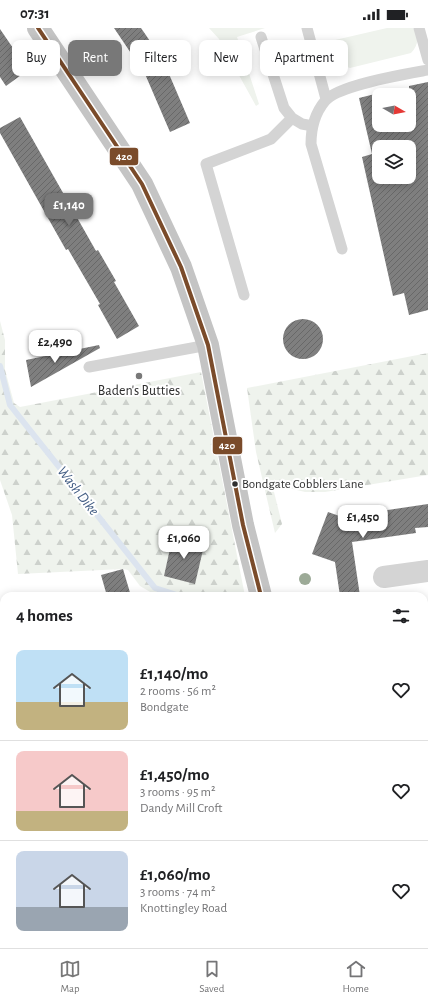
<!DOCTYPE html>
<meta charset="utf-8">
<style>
:root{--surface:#fff;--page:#f2f2f2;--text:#202124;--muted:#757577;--line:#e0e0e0;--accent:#787878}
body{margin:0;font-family:"Alegreya Sans",sans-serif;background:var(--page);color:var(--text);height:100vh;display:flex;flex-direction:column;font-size:15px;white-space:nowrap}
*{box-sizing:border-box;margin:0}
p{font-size:13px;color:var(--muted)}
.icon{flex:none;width:22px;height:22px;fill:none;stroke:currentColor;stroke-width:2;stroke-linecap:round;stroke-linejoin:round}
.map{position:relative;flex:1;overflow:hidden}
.sheet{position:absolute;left:0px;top:564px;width:428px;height:356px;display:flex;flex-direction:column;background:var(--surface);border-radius:12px 12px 0 0;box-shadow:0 2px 10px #0003}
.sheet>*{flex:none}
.top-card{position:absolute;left:12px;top:12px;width:404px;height:36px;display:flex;gap:8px}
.needle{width:26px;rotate:99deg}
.buttons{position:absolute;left:372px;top:60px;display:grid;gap:8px}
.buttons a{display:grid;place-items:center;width:44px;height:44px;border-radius:8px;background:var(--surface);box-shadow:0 2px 10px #0003;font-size:20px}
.price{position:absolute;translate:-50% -34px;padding:0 9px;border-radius:8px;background:#fff;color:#222;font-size:13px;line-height:26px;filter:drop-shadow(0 1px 2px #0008)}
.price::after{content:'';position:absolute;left:50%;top:24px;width:12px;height:9px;margin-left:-6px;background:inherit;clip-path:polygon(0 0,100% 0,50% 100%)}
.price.on{background:var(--accent);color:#fff}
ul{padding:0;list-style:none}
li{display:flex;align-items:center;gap:12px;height:100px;padding:0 16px}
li+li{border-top:1px solid var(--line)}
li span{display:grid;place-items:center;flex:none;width:112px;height:80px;border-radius:8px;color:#555}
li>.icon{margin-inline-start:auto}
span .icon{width:48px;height:48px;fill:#fffc;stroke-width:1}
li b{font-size:17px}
h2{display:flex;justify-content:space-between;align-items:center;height:48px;padding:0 16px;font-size:17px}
.chip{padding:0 14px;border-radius:8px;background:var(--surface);box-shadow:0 2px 10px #0003;font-size:14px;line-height:36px}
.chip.on{background:var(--accent);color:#fff}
.status{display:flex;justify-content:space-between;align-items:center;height:28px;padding:0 20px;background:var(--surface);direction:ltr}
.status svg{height:11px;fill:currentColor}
.menu{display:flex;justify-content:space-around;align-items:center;height:56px;border-top:1px solid var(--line);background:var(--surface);font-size:11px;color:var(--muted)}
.menu a{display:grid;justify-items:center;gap:2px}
.menu .on{color:var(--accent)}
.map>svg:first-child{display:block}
</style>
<div class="status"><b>07:31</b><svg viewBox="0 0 49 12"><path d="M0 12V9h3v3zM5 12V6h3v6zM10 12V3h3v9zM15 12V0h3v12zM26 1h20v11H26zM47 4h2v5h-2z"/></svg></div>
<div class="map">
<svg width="428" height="920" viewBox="0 0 428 920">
<defs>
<pattern id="forest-firs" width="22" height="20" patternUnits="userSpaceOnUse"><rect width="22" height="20" fill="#eff3ed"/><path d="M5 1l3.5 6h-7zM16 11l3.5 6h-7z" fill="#cdd1cc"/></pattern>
<pattern id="building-hatch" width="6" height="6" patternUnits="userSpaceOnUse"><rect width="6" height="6" fill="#7f7f7f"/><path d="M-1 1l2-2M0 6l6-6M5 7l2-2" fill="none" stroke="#686868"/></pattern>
</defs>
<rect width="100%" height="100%" fill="#fff"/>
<path fill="#eff3ed" d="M209,0H265L237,9L259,76L256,78L219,11Z
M387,0H413C419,8 419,17 411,25L350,40L335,34L327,27L322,15Z"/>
<path fill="url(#forest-firs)" d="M0,293L5,312V342L14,375L20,379L201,344L245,568H157L140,558L128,542L123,541L18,546L12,487L0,452Z
M428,325V447L325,464H305L272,456L282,496L275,505L256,424L247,360Z"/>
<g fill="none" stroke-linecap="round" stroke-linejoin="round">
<path stroke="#dce4ef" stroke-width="6" d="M0,338L10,377L155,560L180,568
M347,916L348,920"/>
</g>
<path fill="url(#building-hatch)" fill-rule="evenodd" d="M114,0H141L163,32L190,95L170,104L145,46Z
M0,1L28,42L6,58L0,49Z
M428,54V282L409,287L404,265L393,268L362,129L372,126L359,70L379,65V97H409V58ZM379,119H409V149H379Z
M20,89L96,223L98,222L116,253L114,254L139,298L117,311L98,277L100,276L68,221L66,222L0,105V100Z
M283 311a20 20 0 1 1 40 0a20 20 0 1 1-40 0Z
M99,317L100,320L31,359L26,332Z
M428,476V499L415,500L416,505L352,514L360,568H340L335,534L312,526L328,484L362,496L361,486Z
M193,506L203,522L195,556L164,548L171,516Z
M123,541L131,568H107L101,547Z"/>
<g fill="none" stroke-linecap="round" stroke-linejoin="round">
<path stroke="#d4d4d4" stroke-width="11" d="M307,0L326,71
M419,0L428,32
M261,9L284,80L292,90L302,96L313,98
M342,221L311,116C311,100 315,85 325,73C338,57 406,46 428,42
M244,267L206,136L271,111L292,90
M89,339L208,317
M424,812L428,825
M424,888L428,887"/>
<path stroke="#d4d4d4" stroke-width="22" d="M384,549L428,543
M424,657H428
M0,906L4,909
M21,916L41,920"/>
<path stroke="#d4d4d4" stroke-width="22" d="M0,760H4"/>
<path stroke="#c4c4c4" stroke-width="22" d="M38,0L142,156L181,239L208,317L243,497L261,568
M364,916V920"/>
<defs>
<path id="bus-1" d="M38,0L142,156L181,239L208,317L243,497L261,568"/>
</defs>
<use href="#bus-1" stroke="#fff" stroke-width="7"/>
<use href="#bus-1" stroke="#7a4b2a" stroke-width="4"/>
</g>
<circle fill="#9caa97" cx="305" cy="551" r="6"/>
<circle fill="#787878" stroke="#fff" stroke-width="1.5" cx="139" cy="348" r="4"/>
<circle fill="#2f2f2f" stroke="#fff" stroke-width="1.5" cx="235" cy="456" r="3.5"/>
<g text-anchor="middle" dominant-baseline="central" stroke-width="4" stroke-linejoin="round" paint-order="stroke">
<g font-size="13" fill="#2f2f2f" stroke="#fff" text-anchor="start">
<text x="242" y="456">Bondgate Cobblers Lane</text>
</g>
<g font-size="14" fill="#2f2f2f" stroke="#fff">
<text x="139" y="363">Baden's Butties</text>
</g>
<g font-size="15" font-style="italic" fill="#476187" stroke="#fff">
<text transform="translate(78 463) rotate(52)">Wash Dike</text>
</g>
</g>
<g stroke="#fff" stroke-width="1.5">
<rect x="109" y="119" width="30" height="19" rx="4" fill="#7a4b2a"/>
<rect x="212" y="408" width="31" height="19" rx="4" fill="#7a4b2a"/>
</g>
<g font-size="11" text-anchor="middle" font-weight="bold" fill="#fff">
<text x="124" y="132">420</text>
<text x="227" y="421">420</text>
</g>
</svg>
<div class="buttons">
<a><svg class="needle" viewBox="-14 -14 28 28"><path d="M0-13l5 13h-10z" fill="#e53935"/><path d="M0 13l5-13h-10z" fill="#757577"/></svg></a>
<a><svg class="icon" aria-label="layers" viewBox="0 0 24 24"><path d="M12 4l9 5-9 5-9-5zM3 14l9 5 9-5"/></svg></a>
</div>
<b class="price on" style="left:69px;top:199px">£1,140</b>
<b class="price" style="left:55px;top:336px">£2,490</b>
<b class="price" style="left:363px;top:511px">£1,450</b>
<b class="price" style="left:184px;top:532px">£1,060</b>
<div class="top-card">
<a class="chip">Buy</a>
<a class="chip on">Rent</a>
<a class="chip">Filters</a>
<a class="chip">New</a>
<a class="chip">Apartment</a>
</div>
<section class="sheet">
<h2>4 homes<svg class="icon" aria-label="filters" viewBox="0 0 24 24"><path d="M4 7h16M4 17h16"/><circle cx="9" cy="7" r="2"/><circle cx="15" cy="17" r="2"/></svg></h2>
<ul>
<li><span style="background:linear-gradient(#bfe0f5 65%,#c2b280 0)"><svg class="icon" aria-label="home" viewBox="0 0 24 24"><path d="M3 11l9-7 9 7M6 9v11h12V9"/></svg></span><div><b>£1,140/mo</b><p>2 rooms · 56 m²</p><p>Bondgate</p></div><svg class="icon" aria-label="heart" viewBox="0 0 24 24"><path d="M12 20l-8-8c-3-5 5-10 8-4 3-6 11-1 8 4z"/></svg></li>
<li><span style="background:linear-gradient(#f6c9c9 75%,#c2b280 0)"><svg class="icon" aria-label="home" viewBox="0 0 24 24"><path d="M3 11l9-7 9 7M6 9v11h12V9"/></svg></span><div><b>£1,450/mo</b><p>3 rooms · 95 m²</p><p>Dandy Mill Croft</p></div><svg class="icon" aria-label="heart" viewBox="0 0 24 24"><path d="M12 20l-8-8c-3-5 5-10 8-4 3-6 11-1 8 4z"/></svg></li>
<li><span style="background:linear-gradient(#c9d6e8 70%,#9aa5b1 0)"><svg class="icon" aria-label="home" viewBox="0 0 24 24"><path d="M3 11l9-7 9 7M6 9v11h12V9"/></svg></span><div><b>£1,060/mo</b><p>3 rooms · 74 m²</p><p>Knottingley Road</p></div><svg class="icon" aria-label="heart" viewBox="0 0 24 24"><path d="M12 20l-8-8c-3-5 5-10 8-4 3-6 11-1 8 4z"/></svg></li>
</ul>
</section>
</div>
<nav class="menu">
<a class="on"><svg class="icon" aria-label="map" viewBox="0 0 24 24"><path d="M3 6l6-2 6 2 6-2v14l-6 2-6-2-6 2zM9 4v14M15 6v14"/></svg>Map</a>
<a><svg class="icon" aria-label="saved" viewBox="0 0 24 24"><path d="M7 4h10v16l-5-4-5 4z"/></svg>Saved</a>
<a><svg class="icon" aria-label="home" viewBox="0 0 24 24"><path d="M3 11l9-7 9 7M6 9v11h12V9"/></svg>Home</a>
</nav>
